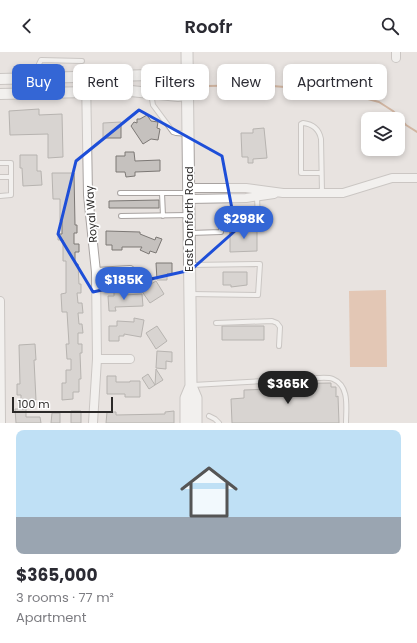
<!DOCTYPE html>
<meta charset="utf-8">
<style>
:root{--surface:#fff;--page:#f2f2f3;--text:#2b2b33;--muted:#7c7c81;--accent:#3466d5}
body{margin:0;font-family:Poppins,sans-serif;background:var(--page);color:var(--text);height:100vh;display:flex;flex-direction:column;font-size:15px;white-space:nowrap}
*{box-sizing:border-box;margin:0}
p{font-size:13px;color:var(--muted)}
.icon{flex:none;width:22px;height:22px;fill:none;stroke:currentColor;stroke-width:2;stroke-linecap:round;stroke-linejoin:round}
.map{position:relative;height:371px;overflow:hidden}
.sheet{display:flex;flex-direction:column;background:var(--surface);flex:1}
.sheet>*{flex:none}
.banner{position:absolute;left:12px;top:12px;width:393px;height:36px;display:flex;gap:8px}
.tools{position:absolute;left:361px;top:60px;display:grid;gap:8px}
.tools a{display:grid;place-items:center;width:44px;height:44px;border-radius:8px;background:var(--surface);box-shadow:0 2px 6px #0003;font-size:20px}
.scale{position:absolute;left:12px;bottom:10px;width:101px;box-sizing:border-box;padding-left:4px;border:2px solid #2b2928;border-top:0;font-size:11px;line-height:14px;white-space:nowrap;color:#2b2928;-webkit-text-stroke:3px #fff;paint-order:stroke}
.price{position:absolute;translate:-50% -34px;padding:0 9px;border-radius:14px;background:var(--accent);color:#fff;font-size:13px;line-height:26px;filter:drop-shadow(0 1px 2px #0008)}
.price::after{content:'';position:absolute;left:50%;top:24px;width:12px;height:9px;margin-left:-6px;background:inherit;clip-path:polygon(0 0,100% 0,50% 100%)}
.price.active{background:#222;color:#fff}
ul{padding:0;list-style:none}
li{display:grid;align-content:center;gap:8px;height:212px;padding:0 16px}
li span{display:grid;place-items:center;height:124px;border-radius:8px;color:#555}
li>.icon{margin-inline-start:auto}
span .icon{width:72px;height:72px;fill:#fffc;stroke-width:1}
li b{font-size:17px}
.chip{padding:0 14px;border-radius:8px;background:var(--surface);box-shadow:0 2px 6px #0003;font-size:14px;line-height:36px}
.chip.active{background:var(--accent);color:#fff}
header{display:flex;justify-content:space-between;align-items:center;height:52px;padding:0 16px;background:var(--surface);font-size:18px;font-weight:600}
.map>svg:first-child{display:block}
</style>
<header><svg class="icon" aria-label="back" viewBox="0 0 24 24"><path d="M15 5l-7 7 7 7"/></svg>Roofr<svg class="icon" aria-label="search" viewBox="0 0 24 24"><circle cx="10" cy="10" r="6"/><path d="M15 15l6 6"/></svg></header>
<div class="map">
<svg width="417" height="371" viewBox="0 0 417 371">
<rect width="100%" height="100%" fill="#e8e3e0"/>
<path fill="#dea581" d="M386,238L387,315H350L349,239Z"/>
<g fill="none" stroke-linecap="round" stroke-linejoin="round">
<path stroke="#b87e58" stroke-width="2" d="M208,34L260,33L322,38L357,44L379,50L393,59L406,73L417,80"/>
</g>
<path fill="#c5c1be" stroke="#7c7875" d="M39,57V63L62,62L63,105L48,106V82L10,83L9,59Z
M147,63L151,69L158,70L157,76L160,77L158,88L151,87L143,92L131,74L134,70L137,71V67H140Z
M121,70V86H103V71Z
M264,76L267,106L253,107V111H248V105H242L241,81H253V77Z
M125,100H134L135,109L160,108V119L135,120V124L126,125L125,120H116V104H125Z
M20,103H37V119H41L42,133L23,134L22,116H20Z
M52,121H74L75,173H77V181H74V192H79V200H75V212H78L79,232H81V241H77L78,251H82L83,261H78L79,272H82L83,281H78V292H82V301H80L81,327H79V340H73V347L62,348V331H66V318H71V307H67L66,292H69L67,260H62L61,242L66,241V209H63V188H58V182H62V169H60V147H53Z
M159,148V156H109V149Z
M257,175V199L230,200V176Z
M106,179L140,180V182L155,188L156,185L162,187L156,201L150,199L149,202L140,198L142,195H122V198H112V193H106Z
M156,211H172V222H167V228H157Z
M223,220H247V233L231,235V233H223Z
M156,229L164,242L150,251L141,238Z
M114,239H124V243L142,242L143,254L115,255L116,259H109L108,244H114Z
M134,266L144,268L141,285L124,282V284H119V289H109V274H117V269L134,270Z
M157,274L167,289L156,297L146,281Z
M222,274H264V288H222Z
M35,292L36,308H34L36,348L21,349V343H17V332H20L19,293Z
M157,299L172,300V310L166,309V317L156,316Z
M156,317L163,328L155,333Z
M148,322L155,333L149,337L142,326Z
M107,324H116V330H130V329H140V345H125V342H107Z
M331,331V335H336V345L338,344L339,371H232L231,347L244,346V338L274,337V332Z
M15,357H26V365H40L41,371H16Z
M71,359H81V371H71Z
M174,359V371H106L107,360H116V363L165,362V360Z
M52,361H60V371H51Z"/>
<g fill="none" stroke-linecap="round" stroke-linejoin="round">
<defs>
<path id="service" d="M38,25L39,12L41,8L82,9
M151,41L153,53L173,80L176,81L188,82
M0,111H11V143L0,144
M321,121H301V72L303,71C313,72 319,77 321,87L322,141
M0,125H11
M120,141H189
M162,141L163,164
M121,164L189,163
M190,181L221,180V169L258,168L257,145
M190,213L260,212L258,243L190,242
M216,271L272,269L277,271L280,275L279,294
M193,333L316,326C321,326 328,325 333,327C350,334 346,356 346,371
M209,364L215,367L219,371"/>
<path id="minor" d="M396,6V0
M86,25L88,143L96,220L97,307L93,371
M189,136H246L283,141H343L392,126H417
M189,147L246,146L274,142
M96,220L130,218
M0,249L1,371
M97,307H130"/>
<path id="tertiary" d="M0,27L188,22
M0,42L131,39L178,44L188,43"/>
<path id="secondary" d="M191,334L196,346V371
M186,371V346L191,334L187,0"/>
</defs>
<use href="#service" stroke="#a8a3a1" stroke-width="6"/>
<use href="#minor" stroke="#a8a3a1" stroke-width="10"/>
<use href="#tertiary" stroke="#a8a3a1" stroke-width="12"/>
<use href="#secondary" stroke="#a8a3a1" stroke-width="13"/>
<use href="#service" stroke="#fff" stroke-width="4"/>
<use href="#minor" stroke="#fff" stroke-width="8"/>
<use href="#tertiary" stroke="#fff" stroke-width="10"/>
<use href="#secondary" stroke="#fff" stroke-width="11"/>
</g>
<path d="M0 0H417V371H0ZM139,58L222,104L236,178L191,218L93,240L58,182L76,109Z" fill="#e8e3e0" fill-opacity=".55" fill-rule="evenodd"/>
<path fill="none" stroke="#1d4ed8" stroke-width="3" stroke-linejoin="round" d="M139,58L222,104L236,178L191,218L93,240L58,182L76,109Z"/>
<g text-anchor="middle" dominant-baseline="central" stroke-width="3.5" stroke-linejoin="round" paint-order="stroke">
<g font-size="11" fill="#2b2928" stroke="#fff">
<text transform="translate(91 162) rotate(-94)">Royal Way</text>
<text transform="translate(189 167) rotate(-90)">East Danforth Road</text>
</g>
</g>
</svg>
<div class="tools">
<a><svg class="icon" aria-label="layers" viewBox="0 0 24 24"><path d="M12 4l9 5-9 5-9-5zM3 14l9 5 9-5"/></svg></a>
</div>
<div class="scale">100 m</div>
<b class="price" style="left:244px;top:188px">$298K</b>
<b class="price" style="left:124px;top:249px">$185K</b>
<b class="price active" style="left:288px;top:353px">$365K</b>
<div class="banner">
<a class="chip active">Buy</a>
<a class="chip">Rent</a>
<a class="chip">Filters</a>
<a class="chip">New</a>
<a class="chip">Apartment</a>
</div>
</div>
<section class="sheet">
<ul>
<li><span style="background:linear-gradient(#bfe0f5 70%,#9aa5b1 0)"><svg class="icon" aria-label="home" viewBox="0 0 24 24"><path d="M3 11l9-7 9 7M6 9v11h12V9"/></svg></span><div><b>$365,000</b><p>3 rooms · 77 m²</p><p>Apartment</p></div></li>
</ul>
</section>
